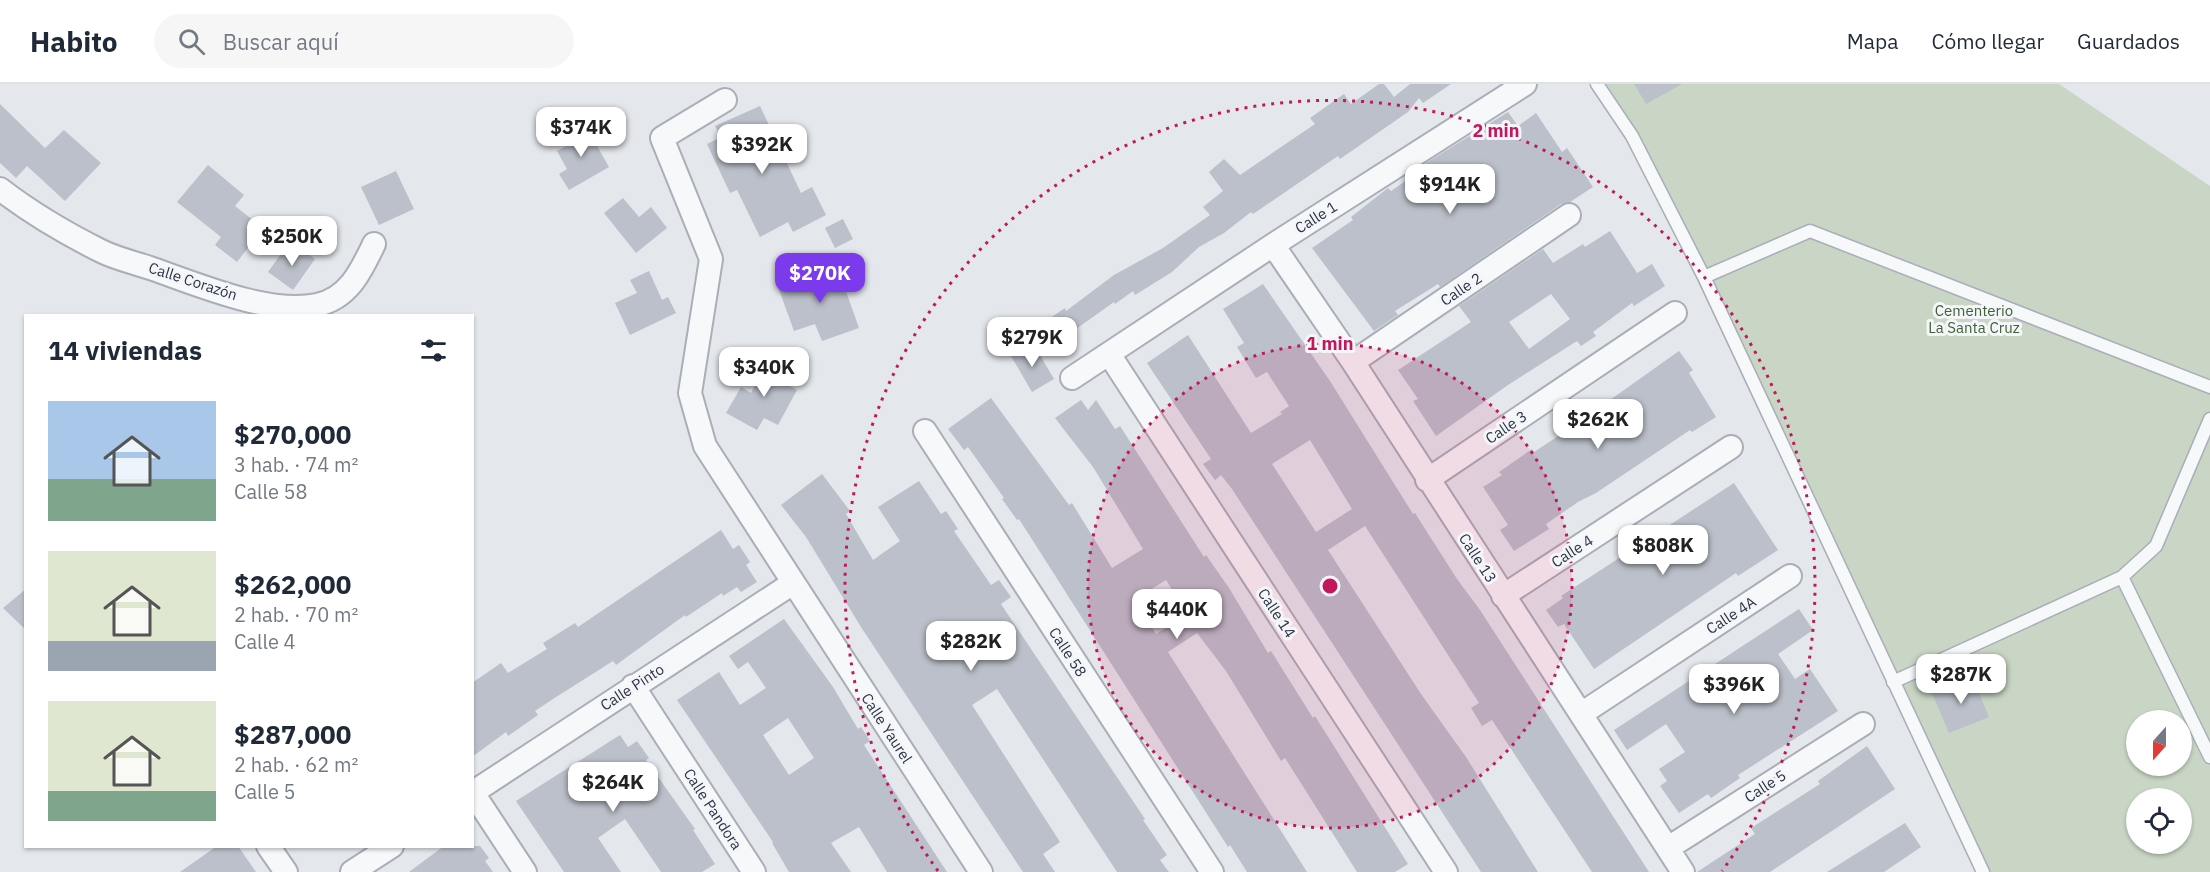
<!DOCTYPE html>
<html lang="es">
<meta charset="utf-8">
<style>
:root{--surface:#fff;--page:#f6f6f7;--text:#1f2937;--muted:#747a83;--line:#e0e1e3;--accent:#7c3aed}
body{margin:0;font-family:"IBM Plex Sans",sans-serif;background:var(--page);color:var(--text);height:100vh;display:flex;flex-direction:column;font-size:22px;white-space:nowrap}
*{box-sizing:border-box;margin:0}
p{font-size:20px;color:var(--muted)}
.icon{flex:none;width:33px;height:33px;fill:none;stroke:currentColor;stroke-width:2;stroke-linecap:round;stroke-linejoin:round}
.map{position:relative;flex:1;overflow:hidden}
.sheet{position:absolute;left:24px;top:230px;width:450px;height:534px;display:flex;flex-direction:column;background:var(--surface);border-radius:0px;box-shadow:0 2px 4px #0004}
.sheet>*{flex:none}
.needle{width:39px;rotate:201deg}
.fabs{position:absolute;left:2126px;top:626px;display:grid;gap:12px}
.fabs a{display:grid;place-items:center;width:66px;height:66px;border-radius:50%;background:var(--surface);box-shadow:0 2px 4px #0004;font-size:30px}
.price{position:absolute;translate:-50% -51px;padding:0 14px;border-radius:12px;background:#fff;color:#222;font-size:20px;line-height:39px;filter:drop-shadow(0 2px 3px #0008)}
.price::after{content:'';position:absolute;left:50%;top:36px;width:18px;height:14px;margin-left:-9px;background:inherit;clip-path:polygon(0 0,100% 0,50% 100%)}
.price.current{background:var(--accent);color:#fff}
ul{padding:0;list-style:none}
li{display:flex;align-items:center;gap:18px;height:150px;padding:0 24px}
li span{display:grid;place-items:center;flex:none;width:168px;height:120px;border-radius:0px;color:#555}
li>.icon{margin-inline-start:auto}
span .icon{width:72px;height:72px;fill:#fffc;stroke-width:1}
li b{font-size:26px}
h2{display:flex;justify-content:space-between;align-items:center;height:72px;padding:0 24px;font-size:26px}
header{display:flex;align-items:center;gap:36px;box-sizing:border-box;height:84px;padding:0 30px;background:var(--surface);border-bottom:2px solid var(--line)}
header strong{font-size:28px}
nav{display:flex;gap:33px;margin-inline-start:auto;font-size:21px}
.search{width:420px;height:54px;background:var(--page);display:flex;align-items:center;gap:15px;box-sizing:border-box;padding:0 21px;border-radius:33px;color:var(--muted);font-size:22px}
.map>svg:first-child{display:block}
</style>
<header>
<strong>Habito</strong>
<div class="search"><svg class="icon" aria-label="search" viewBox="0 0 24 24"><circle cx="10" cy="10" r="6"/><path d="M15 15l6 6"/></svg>Buscar aquí</div>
<nav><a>Mapa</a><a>Cómo llegar</a><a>Guardados</a></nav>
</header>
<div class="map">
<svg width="2210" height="788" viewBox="0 0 2210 788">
<rect width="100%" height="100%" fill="#e4e7ec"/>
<path fill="#c9d6c5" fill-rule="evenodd" d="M1605,0H2059L2210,102V788H1975ZM2136,636H2181V681H2136ZM2136,714H2181V759H2136Z"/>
<path fill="#bbc0ca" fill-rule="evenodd" d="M1379,0H1384L1394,13L1410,0H1451L1423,19L1419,14L1408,28L1340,75L1338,72L1253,130L1251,128L1224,149L1199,163L1172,188L1135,211L1133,207L1115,220L1114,218L1045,267L1032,246L1065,224L1066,227L1114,191L1163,164L1210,131L1203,123L1223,107L1209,88L1224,75L1240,91L1315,40L1310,34L1344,10L1351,20Z
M1634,0H1682L1646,20Z
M0,20L45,64L64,46L101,79L65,117L27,82L16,94L0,79Z
M760,22L801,109L812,103L826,131L793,148L788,138L760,153L737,106L730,109L707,60L721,53L715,42Z
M1508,28L1518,42L1536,29L1562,68L1567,64L1593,103L1570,118L1561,120L1440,203L1438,200L1395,227L1398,231L1374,247L1312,164L1353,136L1351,133L1388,104L1391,107L1420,87L1418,84Z
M589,40L596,53L593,55L609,83L569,106L559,90L567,85L557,67L570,60L566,53Z
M208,81L244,111L235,122L263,144L237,178L215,161L221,153L177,118Z
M396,87L414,125L379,141L361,103Z
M623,114L639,133L651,123L667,144L636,169L604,129Z
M843,135L853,155L835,164L825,144Z
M1610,147L1637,189L1652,180L1665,202L1634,222L1632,219L1593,248L1596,252L1581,262L1577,257L1508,301L1436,352L1413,317L1418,315L1398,286L1471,238L1459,222L1543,165L1553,179L1583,160L1585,163ZM1551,210L1570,235L1529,265L1509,238Z
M297,162L315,175L293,206L268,188L283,167L290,172Z
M837,182L859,244L822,257L815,240L794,247L778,203Z
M649,187L662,216L668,213L676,229L630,251L615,219L637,209L630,196Z
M1263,200L1330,297L1413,430L1415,429L1457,495L1480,526L1649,788H1592L1492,636L1482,642L1471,624L1479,619L1365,442L1328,466L1421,610L1466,673L1538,788H1481L1232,405L1221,391L1215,396L1203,380L1211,375L1147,279L1188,251L1251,349L1282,330L1280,328L1289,322L1267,288L1256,294L1237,263L1244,259L1223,225ZM1310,356L1352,425L1316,448L1272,380Z
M1033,259L1054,295L1032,308L1011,272Z
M1679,267L1693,286L1689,289L1716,333L1692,348L1690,346L1596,409L1578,418L1546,440L1549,445L1514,467L1500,446L1508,441L1483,403L1502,391L1499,388L1532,365L1534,368L1569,345Z
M768,277L792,290L786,300L797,306L778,341L764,334L757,346L726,329L741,303L751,309Z
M991,314L1069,421L1072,419L1112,484L1143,465L1093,383L1055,334L1081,316L1088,326L1096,316L1115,345L1120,342L1204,473L1206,471L1229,504L1268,569L1271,567L1313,634L1315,632L1408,780L1395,788H1357L1285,674L1281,677L1226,587L1197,549L1168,568L1307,788H1247L1230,761L1228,763L1019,435L1017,436L1002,415L1004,414L968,363L964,366L948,345ZM1166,496L1188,530L1156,550L1134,516Z
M822,390L850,427L846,430L873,476L900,457L878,423L919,397L941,430L946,427L958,445L954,447L991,501L999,496L1011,513L1001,520L1145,735L1143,736L1167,771L1160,776L1169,788H1117L997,605L972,621L1060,758L1043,770L1055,788H1023L861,543L806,453L781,421Z
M1734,399L1778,466L1738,492L1736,489L1594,585L1564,540L1558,543L1546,526L1563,514L1561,512Z
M721,446L733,465L739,461L750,478L746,481L757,498L741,508L737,503L723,512L722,509L686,533L685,531L616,581L613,577L553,615L535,627L538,631L508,652L506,648L472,673V599L501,579L508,589L547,565L543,559L575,539L578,543Z
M26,505V546L3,524Z
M1799,525L1813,546L1778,570L1795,595L1810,585L1838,627L1738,691L1740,694L1711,714L1708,710L1679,729L1660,702L1667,697L1659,685L1685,668L1666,640L1627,666L1614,646Z
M784,535L833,603L858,645L861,643L870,657L864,661L947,788H887L859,743L831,759L851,788H789L772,759L773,758L677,616L719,588L740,621L766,604L748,578L738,585L729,572ZM788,634L814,674L789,691L763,651Z
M1972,592L1989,633L1949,649L1932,609Z
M620,651L628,663L637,657L649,674L646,676L695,745L693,746L715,780L702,788H661L625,735L598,754L621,788H564L516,717Z
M1867,662L1895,705L1770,788H1697L1755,750L1751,744L1820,700L1818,697Z
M1905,739L1921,763L1884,788H1827Z
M217,762H238L256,788H180Z
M444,762H480L489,774L485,777L493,788H409Z"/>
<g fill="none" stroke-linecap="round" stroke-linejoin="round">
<defs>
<path id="lane" d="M1597,0L1632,52L1704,193L1983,788
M1704,193L1810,147L2210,303
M2122,493L2210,673
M1893,598L2122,493L2156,462L2210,335"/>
<path id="street" d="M725,16L662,54L711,175L690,309L705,362L981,788
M0,105C31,129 67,150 101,167C117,175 136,179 153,185C199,201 269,231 317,221C349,214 361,187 374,160
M1273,161L1353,278L1683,788
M1109,270L1446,788
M1353,278L1569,131
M1072,294L1273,161L1525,0
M925,347L1212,788
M1427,396L1675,229
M1503,512L1731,363
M633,602L754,788
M1581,630L1790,492
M472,709L793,499
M473,709L525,788
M268,762L286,788
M1668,764L1863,640
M352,788L392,762"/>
</defs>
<use href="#lane" stroke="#a9aeb7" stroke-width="15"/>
<use href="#street" stroke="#a9aeb7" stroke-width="26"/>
<use href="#lane" stroke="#f7f8fa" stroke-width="12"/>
<use href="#street" stroke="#f7f8fa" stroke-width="22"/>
</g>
<circle cx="1330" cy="502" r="242" fill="#c2185b" fill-opacity=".12"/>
<g fill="none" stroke="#c2185b" stroke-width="3" stroke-dasharray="3 6">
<circle cx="1330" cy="502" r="242"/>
<path d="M938 787A485 485 0 1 1 1722 787"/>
</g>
<g text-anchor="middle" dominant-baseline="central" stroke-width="6" stroke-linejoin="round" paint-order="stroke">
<g font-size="15" fill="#2b3445" stroke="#f4f6f9">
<text transform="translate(1316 133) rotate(-32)">Calle 1</text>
<text transform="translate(193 197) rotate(18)">Calle Corazón</text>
<text transform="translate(1461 205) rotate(-34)">Calle 2</text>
<text transform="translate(1506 343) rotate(-34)">Calle 3</text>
<text transform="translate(1572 467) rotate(-33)">Calle 4</text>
<text transform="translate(1478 474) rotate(57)">Calle 13</text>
<text transform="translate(1277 529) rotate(57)">Calle 14</text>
<text transform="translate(1731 531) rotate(-33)">Calle 4A</text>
<text transform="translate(1068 568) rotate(57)">Calle 58</text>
<text transform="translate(632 603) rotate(-33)">Calle Pinto</text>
<text transform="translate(887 644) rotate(57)">Calle Yaurel</text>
<text transform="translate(1765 702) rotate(-33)">Calle 5</text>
<text transform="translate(713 725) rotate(57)">Calle Pandora</text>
</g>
<g font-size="15" fill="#3f6138" stroke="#f4f6f9">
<text x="1974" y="226">Cementerio<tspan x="1974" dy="17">La Santa Cruz</tspan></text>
</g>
</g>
<circle cx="1330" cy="502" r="9" fill="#c2185b" stroke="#f4f6f9" stroke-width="3"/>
<g font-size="18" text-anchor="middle" font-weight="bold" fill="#c2185b" stroke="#f4f6f9" stroke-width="6" stroke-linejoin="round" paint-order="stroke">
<text x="1496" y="53">2 min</text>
<text x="1330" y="266">1 min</text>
</g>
</svg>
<div class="fabs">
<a><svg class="needle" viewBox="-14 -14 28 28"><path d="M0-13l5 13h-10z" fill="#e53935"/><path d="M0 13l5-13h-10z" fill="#747a83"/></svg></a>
<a><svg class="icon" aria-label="locate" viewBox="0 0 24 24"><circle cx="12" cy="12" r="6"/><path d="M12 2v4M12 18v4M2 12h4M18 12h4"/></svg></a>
</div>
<b class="price" style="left:581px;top:74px">$374K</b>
<b class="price" style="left:762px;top:91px">$392K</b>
<b class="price" style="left:1450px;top:131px">$914K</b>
<b class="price" style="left:292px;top:183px">$250K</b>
<b class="price current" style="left:820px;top:220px">$270K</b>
<b class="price" style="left:1032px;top:284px">$279K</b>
<b class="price" style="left:764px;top:314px">$340K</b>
<b class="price" style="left:1598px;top:366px">$262K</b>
<b class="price" style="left:1663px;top:492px">$808K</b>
<b class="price" style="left:1177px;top:556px">$440K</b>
<b class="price" style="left:971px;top:588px">$282K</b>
<b class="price" style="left:1961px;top:621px">$287K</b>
<b class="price" style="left:1734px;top:631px">$396K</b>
<b class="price" style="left:613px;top:729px">$264K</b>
<section class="sheet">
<h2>14 viviendas<svg class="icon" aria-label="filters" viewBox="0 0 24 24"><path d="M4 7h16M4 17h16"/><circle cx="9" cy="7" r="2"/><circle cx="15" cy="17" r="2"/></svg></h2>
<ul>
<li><span style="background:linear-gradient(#a9c7e8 65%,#7fa58c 0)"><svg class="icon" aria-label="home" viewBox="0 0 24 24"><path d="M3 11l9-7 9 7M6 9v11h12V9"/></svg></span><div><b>$270,000</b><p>3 hab. · 74 m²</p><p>Calle 58</p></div></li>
<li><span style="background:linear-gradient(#dfe7d0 75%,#9aa5b1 0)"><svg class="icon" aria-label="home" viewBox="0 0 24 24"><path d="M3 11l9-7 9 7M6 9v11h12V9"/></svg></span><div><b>$262,000</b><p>2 hab. · 70 m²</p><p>Calle 4</p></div></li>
<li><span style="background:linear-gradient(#dfe7d0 75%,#7fa58c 0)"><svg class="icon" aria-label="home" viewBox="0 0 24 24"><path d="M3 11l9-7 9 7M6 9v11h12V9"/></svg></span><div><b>$287,000</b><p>2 hab. · 62 m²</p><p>Calle 5</p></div></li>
</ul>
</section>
</div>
